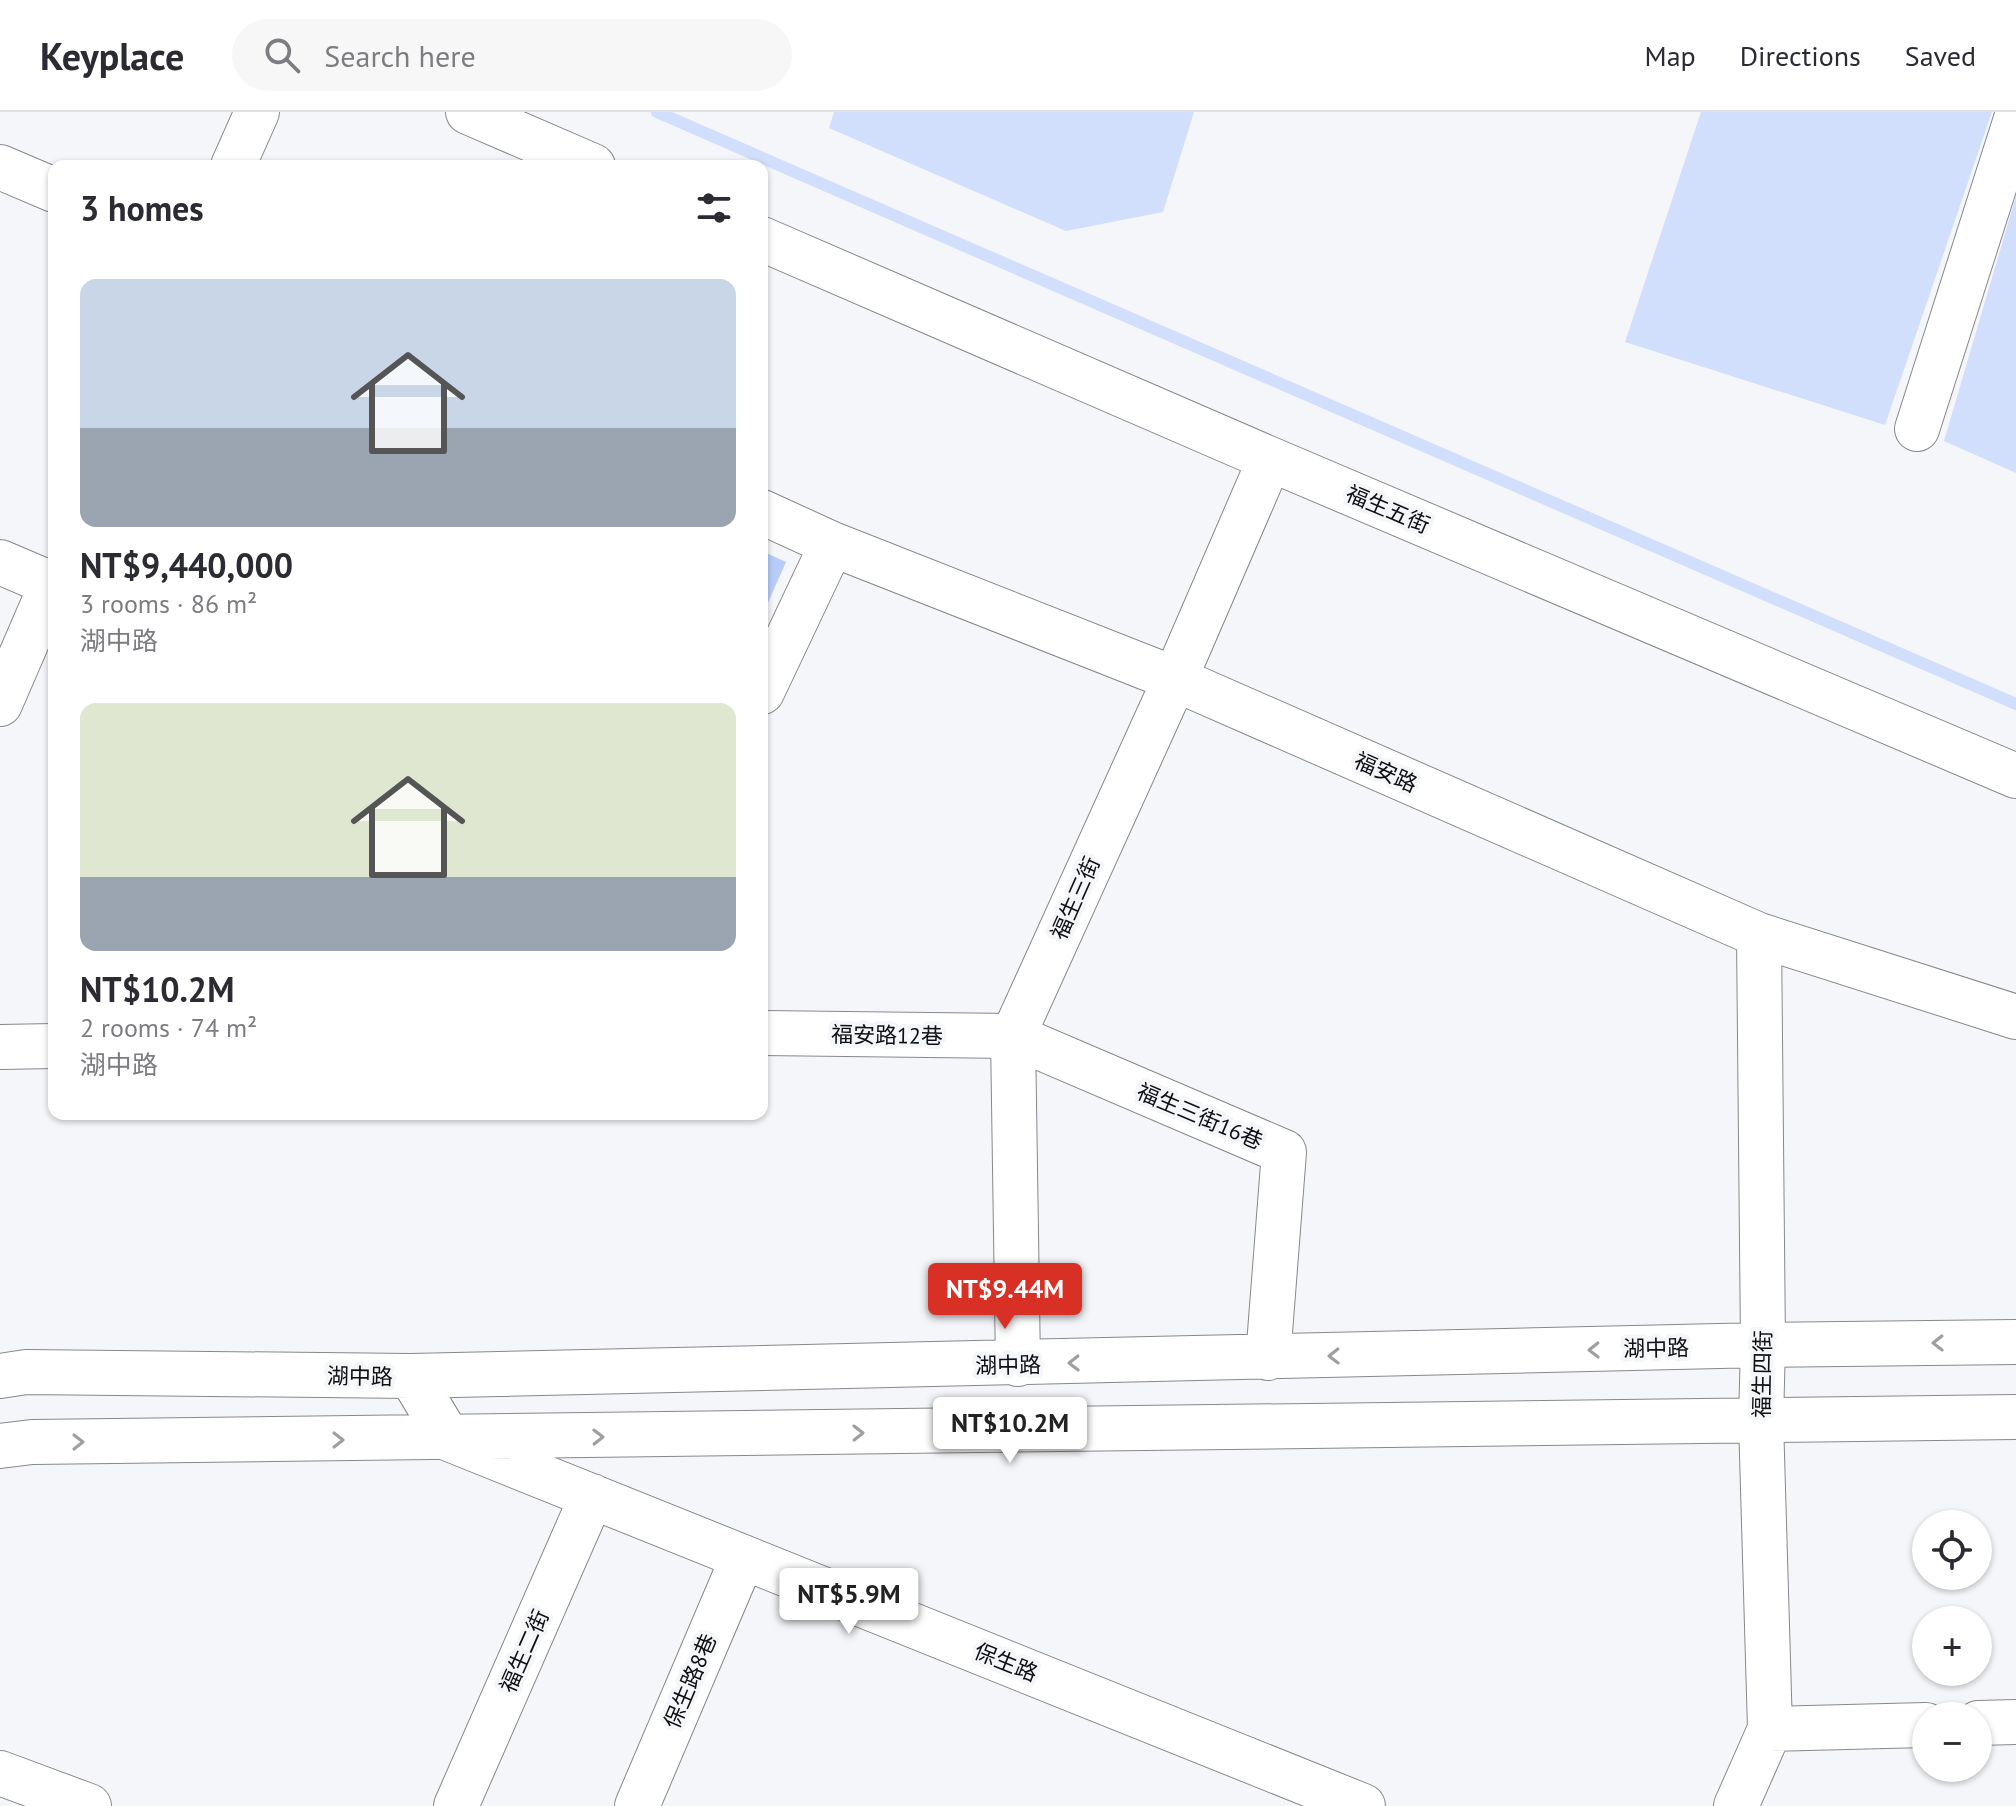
<!DOCTYPE html>
<meta charset="utf-8">
<style>
:root{--surface:#fff;--page:#f7f7f7;--text:#2b2b33;--muted:#7c7c81;--line:#e1e1e2;--accent:#d93025}
body{margin:0;font-family:"PT Sans","Noto Sans TC",sans-serif;background:var(--page);color:var(--text);height:100vh;display:flex;flex-direction:column;font-size:30px;white-space:nowrap}
*{box-sizing:border-box;margin:0}
p{font-size:26px;color:var(--muted)}
.icon{flex:none;width:44px;height:44px;fill:none;stroke:currentColor;stroke-width:2;stroke-linecap:round;stroke-linejoin:round}
.map{position:relative;flex:1;overflow:hidden}
.panel{position:absolute;left:48px;top:48px;width:720px;height:960px;display:flex;flex-direction:column;background:var(--surface);border-radius:16px;box-shadow:0 2px 6px #0004}
.panel>*{flex:none}
.tools{position:absolute;left:1912px;top:1398px;display:grid;gap:16px}
.tools a{display:grid;place-items:center;width:80px;height:80px;border-radius:50%;background:var(--surface);box-shadow:0 2px 6px #0004;font-size:40px}
.price{position:absolute;translate:-50% -68px;padding:0 18px;border-radius:8px;background:#fff;color:#222;font-size:26px;line-height:52px;filter:drop-shadow(0 2px 4px #0008)}
.price::after{content:'';position:absolute;left:50%;top:48px;width:24px;height:18px;margin-left:-12px;background:inherit;clip-path:polygon(0 0,100% 0,50% 100%)}
.price.selected{background:var(--accent);color:#fff}
ul{padding:0;list-style:none}
li{display:grid;align-content:center;gap:16px;height:424px;padding:0 32px}
li span{display:grid;place-items:center;height:248px;border-radius:16px;color:#555}
li>.icon{margin-inline-start:auto}
span .icon{width:144px;height:144px;fill:#fffc;stroke-width:1}
li b{font-size:34px}
h2{display:flex;justify-content:space-between;align-items:center;height:96px;padding:0 32px;font-size:34px}
header{display:flex;align-items:center;gap:48px;box-sizing:border-box;height:112px;padding:0 40px;background:var(--surface);border-bottom:2px solid var(--line)}
header strong{font-size:38px}
nav{display:flex;gap:44px;margin-inline-start:auto;font-size:28px}
.search{width:560px;height:72px;background:var(--page);display:flex;align-items:center;gap:20px;box-sizing:border-box;padding:0 28px;border-radius:44px;color:var(--muted);font-size:30px}
.map>svg:first-child{display:block}
</style>
<header>
<strong>Keyplace</strong>
<div class="search"><svg class="icon" aria-label="search" viewBox="0 0 24 24"><circle cx="10" cy="10" r="6"/><path d="M15 15l6 6"/></svg>Search here</div>
<nav><a>Map</a><a>Directions</a><a>Saved</a></nav>
</header>
<div class="map">
<svg width="2016" height="1694" viewBox="0 0 2016 1694">
<rect width="100%" height="100%" fill="#f5f6f9"/>
<path fill="#b8ccfb" d="M762,439L786,450L762,504Z"/>
<path fill="#d1defc" d="M834,0H1194L1163,100L1066,119L829,16Z
M1701,0H1992L1885,313L1625,230Z
M2016,84V361L1944,329Z"/>
<g fill="none" stroke-linecap="round" stroke-linejoin="round">
<path stroke="#d1defc" stroke-width="12" d="M657,0L2016,592"/>
<defs>
<path id="minor" d="M468,0L593,54
M233,54L257,0
M0,55L54,78
M762,127L1270,347L2016,664
M1917,317L2016,7
M762,400L832,432L1175,567L1759,823L2016,905
M0,450L54,473
M762,580L832,432
M0,592L54,467
M762,921L1013,924L1284,1040L1268,1246
M0,935L54,934
M1018,1252L1013,924L1175,567L1270,347
M0,1264L26,1260L411,1264L1763,1233L2016,1230
M411,1264L449,1327L1363,1694
M0,1334L32,1330L2016,1305
M1978,1611L2016,1610
M1770,1617L1926,1613
M0,1661L89,1694
M456,1694L592,1384
M637,1694L743,1445
M1736,1694L1770,1617L1761,1308L1763,1233L1759,823"/>
</defs>
<use href="#minor" stroke="#87888b" stroke-width="46"/>
<use href="#minor" stroke="#fff" stroke-width="44"/>
</g>
<defs><path id="oneway-chevron" d="M-2-3.5L2.5 0L-2 3.5" fill="none" stroke-width="1.6" stroke-linecap="round" stroke-linejoin="round" transform="scale(2)"/></defs>
<g stroke="#9f9f9f">
<use href="#oneway-chevron" transform="translate(1938 1231) rotate(179)"/>
<use href="#oneway-chevron" transform="translate(1594 1238) rotate(179)"/>
<use href="#oneway-chevron" transform="translate(1334 1244) rotate(179)"/>
<use href="#oneway-chevron" transform="translate(1074 1251) rotate(179)"/>
<use href="#oneway-chevron" transform="translate(858 1321) rotate(-1)"/>
<use href="#oneway-chevron" transform="translate(598 1325) rotate(-1)"/>
<use href="#oneway-chevron" transform="translate(338 1328)"/>
<use href="#oneway-chevron" transform="translate(78 1330)"/>
</g>
<g text-anchor="middle" dominant-baseline="central" stroke-width="8" stroke-linejoin="round" paint-order="stroke">
<g font-size="22" fill="#0e0f10" stroke="#f5f6f9">
<text transform="translate(1388 397) rotate(23)">福生五街</text>
<text transform="translate(1386 660) rotate(24)">福安路</text>
<text transform="translate(1075 786) rotate(-66)">福生三街</text>
<text transform="translate(887 923) rotate(1)">福安路12巷</text>
<text transform="translate(1200 1004) rotate(23)">福生三街16巷</text>
<text transform="translate(1656 1236) rotate(-1)">湖中路</text>
<text transform="translate(1008 1253) rotate(-1)">湖中路</text>
<text transform="translate(1762 1262) rotate(-89)">福生四街</text>
<text transform="translate(360 1264) rotate(1)">湖中路</text>
<text transform="translate(524 1539) rotate(-66)">福生二街</text>
<text transform="translate(1006 1550) rotate(22)">保生路</text>
<text transform="translate(690 1569) rotate(-67)">保生路8巷</text>
</g>
</g>
</svg>
<div class="tools">
<a><svg class="icon" aria-label="locate" viewBox="0 0 24 24"><circle cx="12" cy="12" r="6"/><path d="M12 2v4M12 18v4M2 12h4M18 12h4"/></svg></a>
<a>+</a>
<a>−</a>
</div>
<b class="price selected" style="left:1005px;top:1219px">NT$9.44M</b>
<b class="price" style="left:1010px;top:1353px">NT$10.2M</b>
<b class="price" style="left:849px;top:1524px">NT$5.9M</b>
<section class="panel">
<h2>3 homes<svg class="icon" aria-label="filters" viewBox="0 0 24 24"><path d="M4 7h16M4 17h16"/><circle cx="9" cy="7" r="2"/><circle cx="15" cy="17" r="2"/></svg></h2>
<ul>
<li><span style="background:linear-gradient(#c9d6e8 60%,#9aa5b1 0)"><svg class="icon" aria-label="home" viewBox="0 0 24 24"><path d="M3 11l9-7 9 7M6 9v11h12V9"/></svg></span><div><b>NT$9,440,000</b><p>3 rooms · 86 m²</p><p>湖中路</p></div></li>
<li><span style="background:linear-gradient(#dfe7d0 70%,#9aa5b1 0)"><svg class="icon" aria-label="home" viewBox="0 0 24 24"><path d="M3 11l9-7 9 7M6 9v11h12V9"/></svg></span><div><b>NT$10.2M</b><p>2 rooms · 74 m²</p><p>湖中路</p></div></li>
</ul>
</section>
</div>
